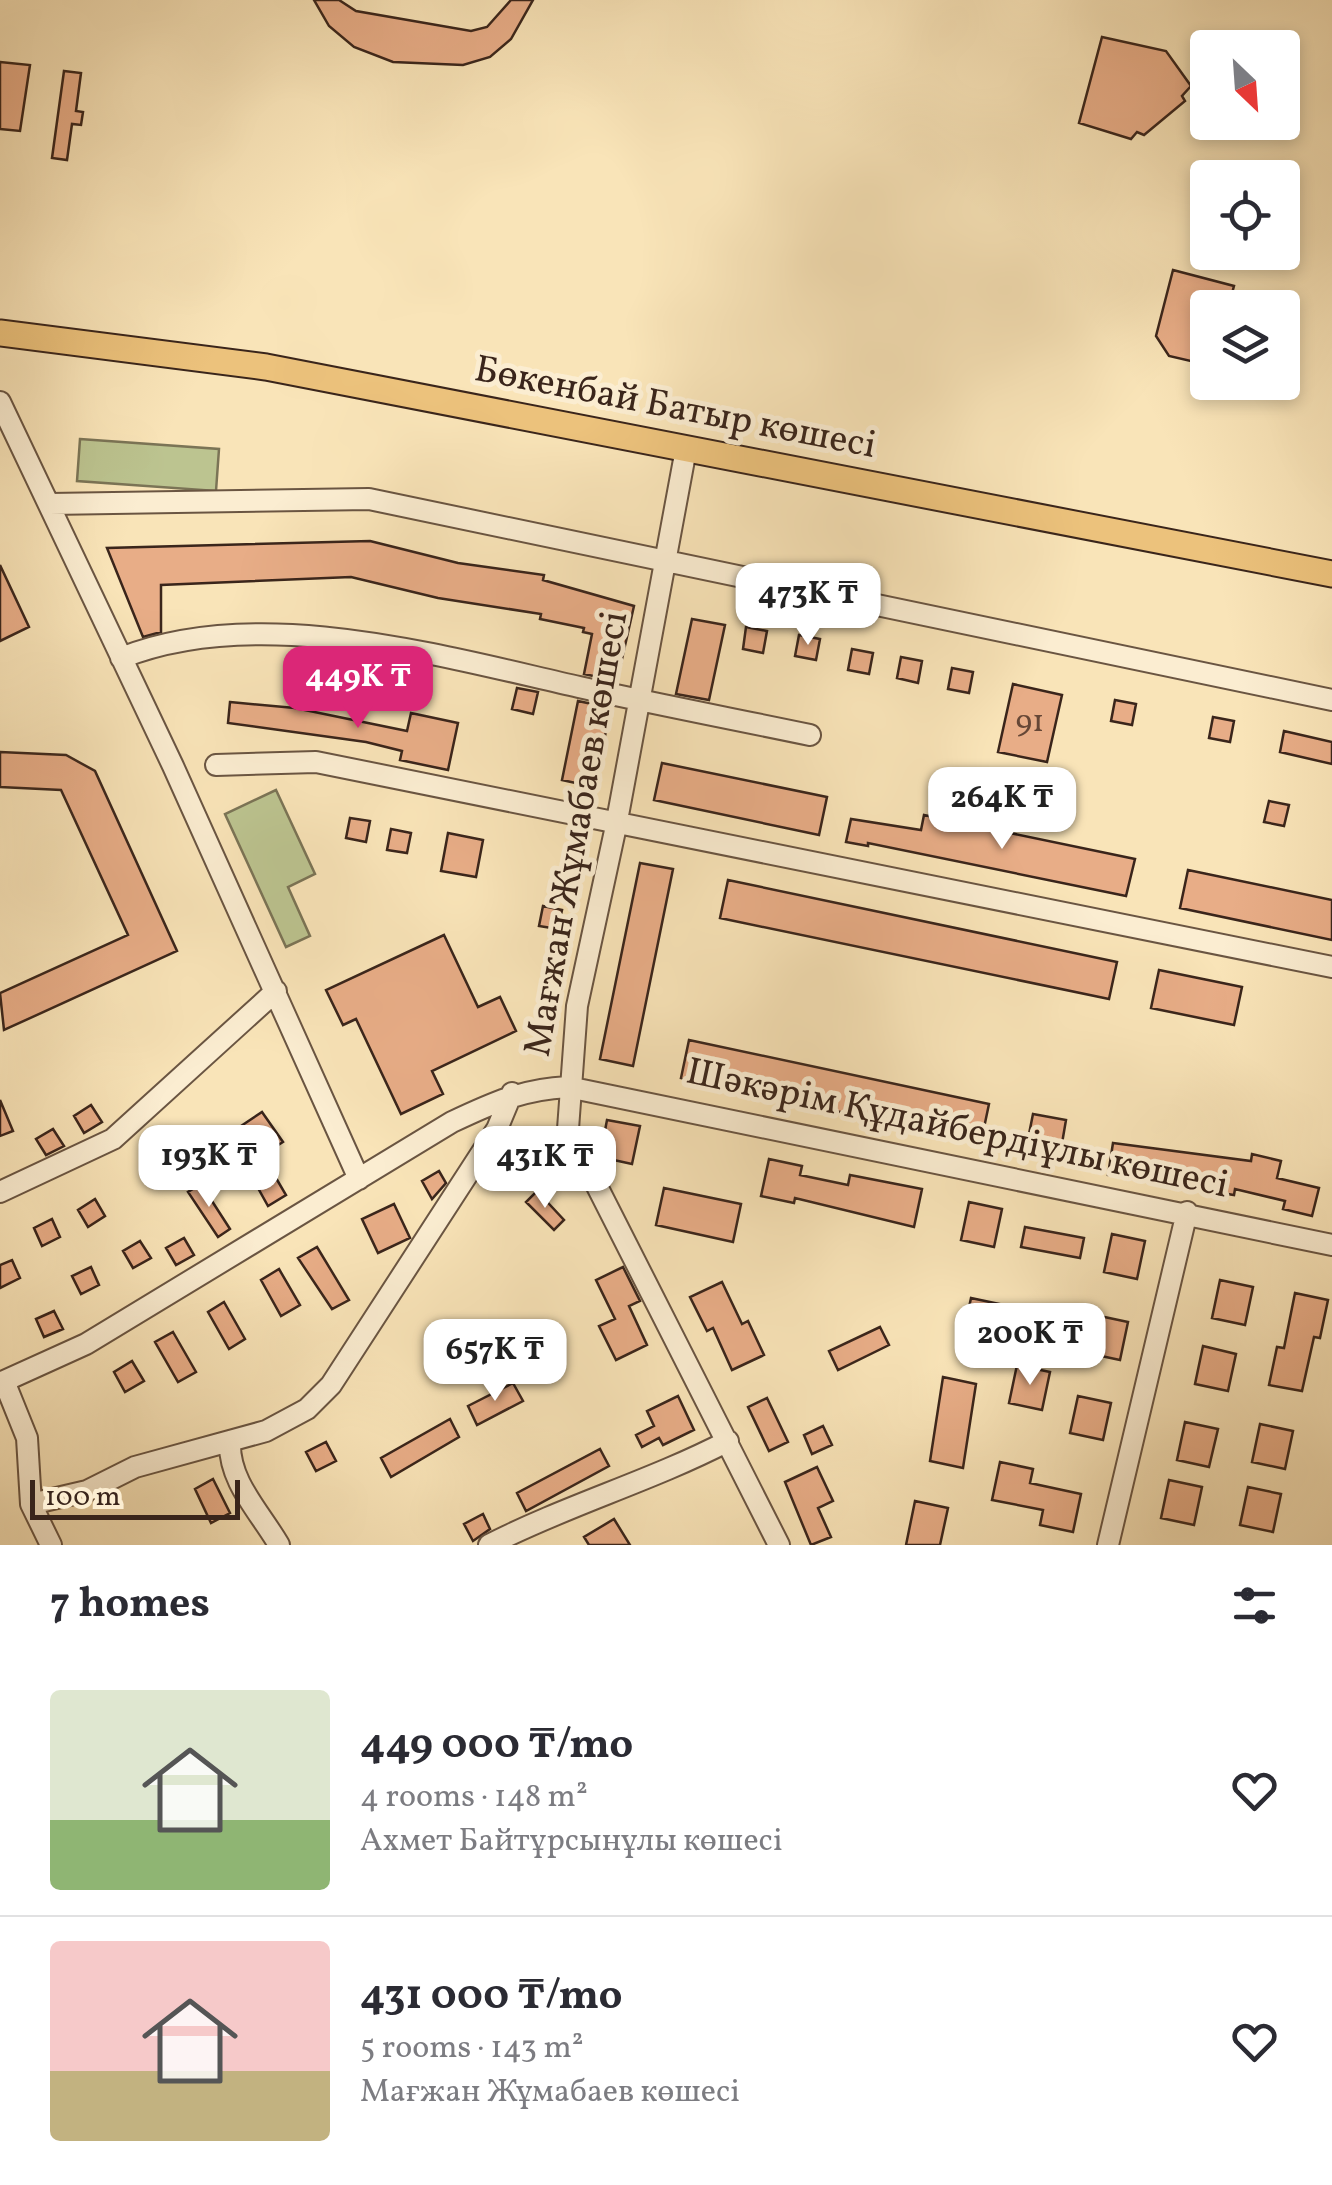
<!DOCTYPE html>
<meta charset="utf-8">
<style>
:root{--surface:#fff;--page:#f7f7f7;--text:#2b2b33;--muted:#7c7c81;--line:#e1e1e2;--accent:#db2777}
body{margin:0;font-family:Vollkorn,serif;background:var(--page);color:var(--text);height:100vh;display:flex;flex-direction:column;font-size:38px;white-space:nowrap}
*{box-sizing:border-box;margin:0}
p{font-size:32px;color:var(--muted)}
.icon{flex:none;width:55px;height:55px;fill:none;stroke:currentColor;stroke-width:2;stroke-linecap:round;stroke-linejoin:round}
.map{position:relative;height:1545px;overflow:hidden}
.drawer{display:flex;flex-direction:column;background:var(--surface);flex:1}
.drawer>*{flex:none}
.needle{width:65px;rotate:155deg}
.tools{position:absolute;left:1190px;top:30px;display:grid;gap:20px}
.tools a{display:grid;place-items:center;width:110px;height:110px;border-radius:10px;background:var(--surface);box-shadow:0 5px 15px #0003;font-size:50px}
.scale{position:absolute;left:30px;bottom:25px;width:210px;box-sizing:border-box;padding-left:10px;border:5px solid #3a251b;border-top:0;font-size:28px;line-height:35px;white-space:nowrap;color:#3a251b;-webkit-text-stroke:8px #fbedd1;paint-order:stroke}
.price{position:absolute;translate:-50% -85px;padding:0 22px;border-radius:20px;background:#fff;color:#222;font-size:32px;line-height:65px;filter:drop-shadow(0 2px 5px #0008)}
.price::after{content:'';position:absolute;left:50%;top:60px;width:30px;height:22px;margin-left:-15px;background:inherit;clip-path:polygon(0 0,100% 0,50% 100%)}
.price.current{background:var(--accent);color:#fff}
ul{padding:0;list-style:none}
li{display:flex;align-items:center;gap:30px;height:250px;padding:0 50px}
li+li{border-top:2px solid var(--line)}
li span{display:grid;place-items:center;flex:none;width:280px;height:200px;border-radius:10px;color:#555}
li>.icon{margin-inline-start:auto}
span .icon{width:120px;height:120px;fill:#fffc;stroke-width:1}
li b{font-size:42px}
h2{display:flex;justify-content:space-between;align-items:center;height:120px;padding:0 50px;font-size:42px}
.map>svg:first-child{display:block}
</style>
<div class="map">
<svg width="1332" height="1545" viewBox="0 0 1332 1545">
<rect width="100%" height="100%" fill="#f9e4b8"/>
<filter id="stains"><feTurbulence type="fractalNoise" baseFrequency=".002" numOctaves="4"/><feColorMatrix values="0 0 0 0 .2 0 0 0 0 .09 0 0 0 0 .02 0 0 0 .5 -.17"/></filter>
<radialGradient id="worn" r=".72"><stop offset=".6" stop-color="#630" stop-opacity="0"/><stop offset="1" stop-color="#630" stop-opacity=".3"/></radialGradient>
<path fill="#bcc490" stroke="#7b7456" stroke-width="2.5" d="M80,439L219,449L216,491L77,481Z
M276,790L315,874L288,887L310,936L286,947L225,814Z"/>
<path fill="#e8ad87" stroke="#3a251b" stroke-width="2.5" d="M314,0H339L356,11L471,31L487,27L511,0H533L511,39L490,57L463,65L393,62L354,47L329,26Z
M1102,37L1166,51L1191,86L1182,96L1185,101L1144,135L1137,132L1131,139L1079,123Z
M0,62L30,65L20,131L0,129Z
M64,71L81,73L76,111L83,112L81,125L72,124L67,160L52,158Z
M1173,270L1234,286L1228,308H1208V358L1195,362L1169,356L1156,336Z
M370,541L458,563L544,575L543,580L634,606L617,681L584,674L592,634L583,632L584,628L540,619L541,614L438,598L351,577L161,585V632L143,637L107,548Z
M0,565L29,627L0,641Z
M692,619L725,625L709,700L676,694Z
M746,627L767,631L763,653L743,649Z
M799,635L820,639L816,660L795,656Z
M852,649L873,653L869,674L848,670Z
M370,657L420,666L416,684L367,672Z
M901,657L922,661L918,683L897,678Z
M952,668L973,672L969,693L948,689Z
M1013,684L1062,695L1047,762L998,752Z
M517,688L538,692L533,714L512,709Z
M1115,700L1136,704L1132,725L1111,721Z
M578,701L611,708L594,787L562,780Z
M230,702L295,708L407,731L411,713L458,723L448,770L400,760L402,751L366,742L228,723Z
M1213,717L1234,721L1230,742L1209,738Z
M1284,731L1332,742V764L1280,752Z
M0,752L66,755L95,771L177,951L4,1030L0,993L128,935L61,790L0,787Z
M662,763L827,797L819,835L654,800Z
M1269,801L1289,805L1284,826L1264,822Z
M924,815L1135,859L1126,896L868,843V846L846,842L851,819L921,830Z
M350,818L370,821L366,842L346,838Z
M391,829L411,833L407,853L387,850Z
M448,833L483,840L476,877L441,871Z
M640,863L673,869L633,1066L600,1059Z
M1188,870L1332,900V940L1180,908Z
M728,880L1117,962L1109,999L720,918Z
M543,906L562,910L558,929L539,926Z
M444,935L478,1007L500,997L516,1031L432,1071L443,1094L401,1114L356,1019L343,1025L326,990Z
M1159,970L1242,987L1234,1025L1151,1008Z
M689,1040L989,1104L981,1142L681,1078Z
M0,1100L13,1131L0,1136Z
M91,1105L102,1122L84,1133L74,1116Z
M262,1112L283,1142L261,1156L250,1141L242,1146L232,1132Z
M1033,1114L1066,1120L1060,1155L1026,1149Z
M607,1120L640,1126L632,1164L600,1157Z
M216,1127L226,1144L209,1154L198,1137Z
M53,1129L64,1146L46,1155L36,1139Z
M1113,1143L1251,1161L1252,1154L1281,1161L1277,1178L1319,1188L1312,1216L1283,1209L1285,1201L1235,1189L1234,1195L1108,1175Z
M167,1158L177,1175L160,1185L149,1168Z
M769,1159L802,1166L800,1175L848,1185L850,1175L922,1189L914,1227L795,1198L794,1203L761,1196Z
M439,1171L446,1183L432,1199L422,1181Z
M276,1178L286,1195L268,1206L258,1188Z
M201,1184L230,1229L218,1237L188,1192Z
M664,1188L741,1204L733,1242L656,1225Z
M537,1191L564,1220L554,1230L526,1202Z
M95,1199L105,1216L88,1227L78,1210Z
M969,1202L1002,1209L994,1247L961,1240Z
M394,1204L410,1238L378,1253L362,1219Z
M52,1219L60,1237L42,1246L34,1228Z
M1025,1227L1084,1238L1080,1258L1021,1247Z
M1112,1234L1145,1241L1137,1279L1104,1272Z
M184,1238L194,1255L176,1265L166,1248Z
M140,1241L151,1258L133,1268L123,1251Z
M317,1247L349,1300L332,1309L298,1258Z
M12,1260L20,1278L0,1288V1265Z
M91,1267L99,1285L81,1294L72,1276Z
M623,1267L640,1301L629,1306L647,1345L616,1360L599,1326L615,1319L596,1280Z
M279,1269L300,1305L281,1316L261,1280Z
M1220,1280L1253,1287L1245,1325L1212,1318Z
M722,1282L742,1324L748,1321L764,1355L732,1370L713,1328L707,1331L690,1297Z
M1295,1293L1328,1300L1320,1338L1314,1337L1302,1391L1269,1385L1277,1347L1284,1348Z
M971,1298L1004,1305L996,1343L963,1336Z
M224,1302L245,1339L229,1349L208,1312Z
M54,1311L63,1329L44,1337L36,1319Z
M1095,1315L1128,1322L1120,1360L1087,1353Z
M1038,1325L1061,1330L1057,1349L1034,1344Z
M880,1327L889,1345L838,1370L829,1351Z
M173,1332L196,1372L178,1382L155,1342Z
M1203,1346L1236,1354L1228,1391L1195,1384Z
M132,1361L144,1381L125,1392L114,1372Z
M1017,1365L1050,1372L1042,1410L1009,1403Z
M943,1377L976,1384L963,1468L930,1461Z
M513,1383L523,1401L477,1425L468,1406Z
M678,1396L694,1430L663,1445L659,1438L642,1447L636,1435L654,1426L647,1411Z
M1078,1396L1111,1403L1103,1440L1070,1433Z
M767,1398L788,1442L769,1451L748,1407Z
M450,1419L459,1437L391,1477L381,1458Z
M1185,1422L1218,1429L1209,1467L1177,1460Z
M1260,1424L1293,1431L1285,1469L1252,1462Z
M823,1426L832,1445L812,1454L804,1435Z
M326,1442L336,1461L316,1471L306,1452Z
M600,1449L609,1466L526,1511L517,1493Z
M1000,1462L1033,1469L1030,1483L1081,1494L1073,1532L1040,1525L1043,1510L992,1500Z
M817,1467L833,1501L818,1508L831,1537L811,1545L785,1482Z
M213,1479L230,1513L211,1523L195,1489Z
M1169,1480L1202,1487L1194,1525L1161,1518Z
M1248,1487L1281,1494L1273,1532L1240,1525Z
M915,1501L948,1508L940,1545H906Z
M483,1514L490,1529L473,1541L464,1524Z
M614,1519L630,1545H589L584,1537Z"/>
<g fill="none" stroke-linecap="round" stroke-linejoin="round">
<defs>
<path id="minor" d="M0,402L173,766L359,1179
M686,449L616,826L577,1006L568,1129L779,1545
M50,504L369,499L1332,700
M121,658C258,603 441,656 579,687C655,704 733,719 810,735
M216,765L316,762L1332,967
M0,1192L113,1139L276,991
M4,1381L27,1438L31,1504L51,1545
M0,1383L86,1344L452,1122C492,1103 523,1089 568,1087L1332,1245
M230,1441C228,1481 260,1512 279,1545
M31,1504L87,1491L135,1467L266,1431L307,1409L331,1385L497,1129L512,1093
M489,1545C567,1505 651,1481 728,1441
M1108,1545L1187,1212"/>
<path id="major" d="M0,333L266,367L1332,574"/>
</defs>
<use href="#minor" stroke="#6a5542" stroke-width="24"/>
<use href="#major" stroke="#3a251b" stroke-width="29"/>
<use href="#minor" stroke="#fbedd1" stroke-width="20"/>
<use href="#major" stroke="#ecc27c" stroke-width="25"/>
</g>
<g text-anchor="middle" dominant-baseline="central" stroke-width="10" stroke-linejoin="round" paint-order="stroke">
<g font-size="32" fill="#664736">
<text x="1030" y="723">91</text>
</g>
<g font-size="38" fill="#3a251b" stroke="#fbedd1">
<text transform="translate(675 409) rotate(11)">Бөкенбай Батыр көшесі</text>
<text transform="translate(578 834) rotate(-80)">Мағжан Жұмабаев көшесі</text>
<text transform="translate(957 1130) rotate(12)">Шәкәрім Құдайбердіұлы көшесі</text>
</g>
</g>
<rect width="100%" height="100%" filter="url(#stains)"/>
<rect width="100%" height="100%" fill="url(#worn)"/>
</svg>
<div class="tools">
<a><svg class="needle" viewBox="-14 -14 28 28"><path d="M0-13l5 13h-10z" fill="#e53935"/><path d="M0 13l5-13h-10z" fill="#7c7c81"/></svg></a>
<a><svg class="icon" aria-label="locate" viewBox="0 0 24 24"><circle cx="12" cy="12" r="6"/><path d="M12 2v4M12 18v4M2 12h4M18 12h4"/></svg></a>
<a><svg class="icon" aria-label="layers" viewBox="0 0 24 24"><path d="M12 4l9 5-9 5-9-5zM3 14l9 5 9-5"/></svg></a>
</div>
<div class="scale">100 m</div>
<b class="price" style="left:808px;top:648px">473K ₸</b>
<b class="price current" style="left:358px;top:731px">449K ₸</b>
<b class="price" style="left:1002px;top:852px">264K ₸</b>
<b class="price" style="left:209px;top:1210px">193K ₸</b>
<b class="price" style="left:545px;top:1211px">431K ₸</b>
<b class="price" style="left:1030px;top:1388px">200K ₸</b>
<b class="price" style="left:495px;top:1404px">657K ₸</b>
</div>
<section class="drawer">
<h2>7 homes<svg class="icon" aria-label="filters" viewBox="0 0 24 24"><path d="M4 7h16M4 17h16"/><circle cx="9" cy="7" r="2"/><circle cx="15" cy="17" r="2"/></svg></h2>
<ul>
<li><span style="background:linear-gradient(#dfe7d0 65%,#8fb573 0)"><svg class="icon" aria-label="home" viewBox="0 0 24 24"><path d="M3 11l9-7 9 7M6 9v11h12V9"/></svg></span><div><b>449 000 ₸/mo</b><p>4 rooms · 148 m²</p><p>Ахмет Байтұрсынұлы көшесі</p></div><svg class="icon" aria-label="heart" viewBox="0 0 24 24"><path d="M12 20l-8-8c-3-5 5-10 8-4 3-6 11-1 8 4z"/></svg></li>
<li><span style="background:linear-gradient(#f6c9c9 65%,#c2b280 0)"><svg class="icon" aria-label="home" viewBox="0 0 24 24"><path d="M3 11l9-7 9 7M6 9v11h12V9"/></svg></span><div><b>431 000 ₸/mo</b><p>5 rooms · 143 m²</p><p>Мағжан Жұмабаев көшесі</p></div><svg class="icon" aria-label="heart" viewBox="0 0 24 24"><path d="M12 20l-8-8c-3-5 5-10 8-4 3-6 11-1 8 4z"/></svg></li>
</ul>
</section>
